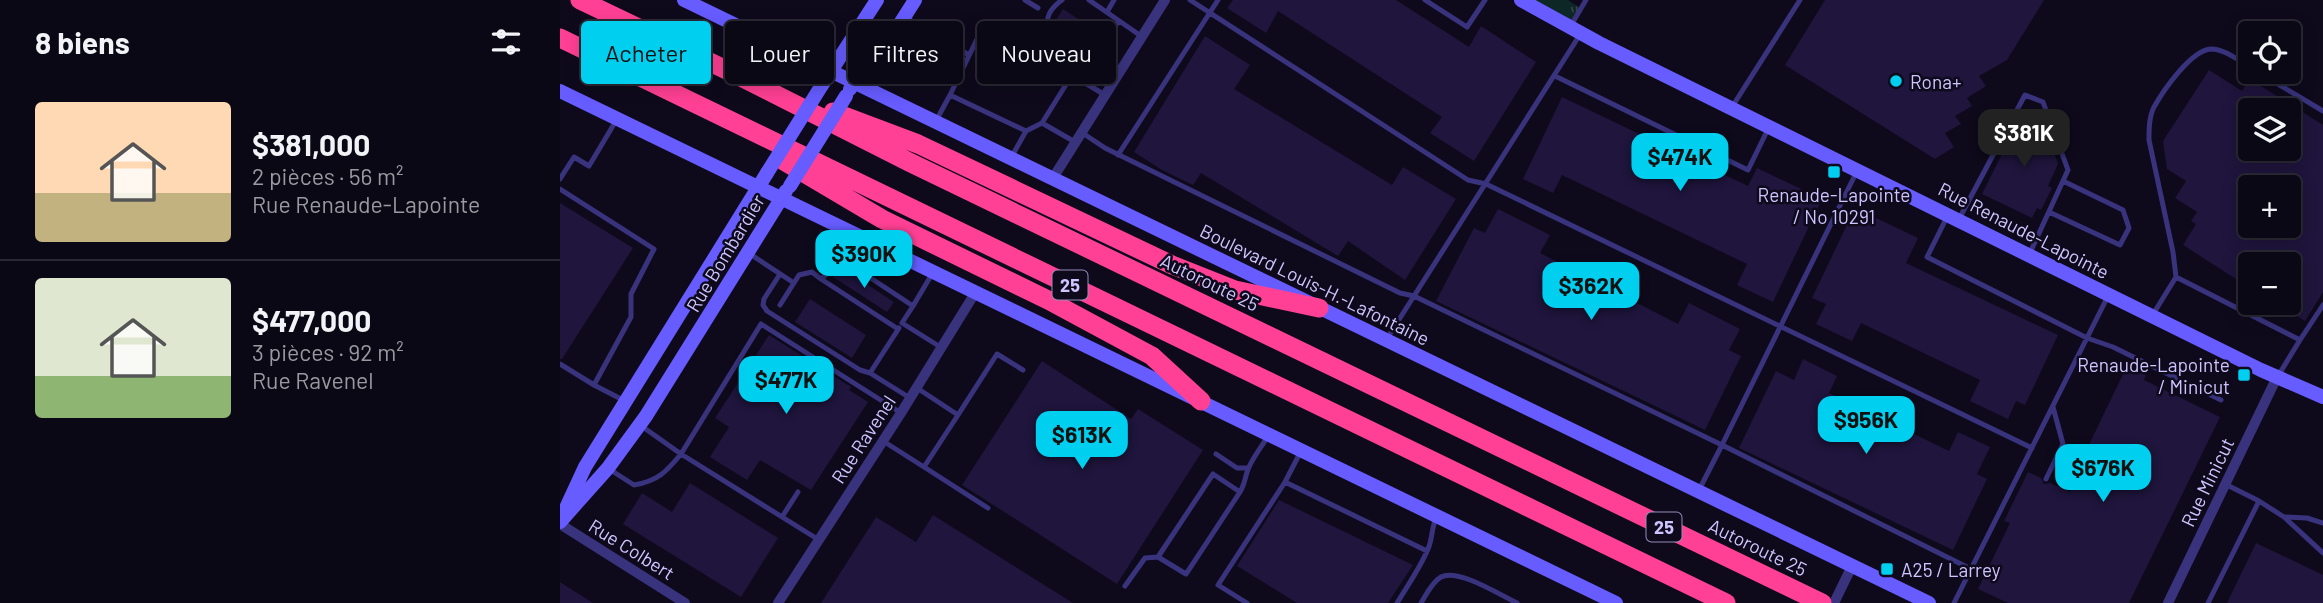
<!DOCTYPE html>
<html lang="fr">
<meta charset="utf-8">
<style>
:root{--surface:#0a0815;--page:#181622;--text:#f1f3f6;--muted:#999aa0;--line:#2a2934;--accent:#00cff0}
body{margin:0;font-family:Barlow,sans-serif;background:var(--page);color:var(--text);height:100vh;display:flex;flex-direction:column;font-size:26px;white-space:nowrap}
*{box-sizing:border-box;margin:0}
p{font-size:23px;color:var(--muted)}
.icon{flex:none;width:38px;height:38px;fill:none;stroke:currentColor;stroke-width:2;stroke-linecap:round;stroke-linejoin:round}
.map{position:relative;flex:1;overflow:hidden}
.drawer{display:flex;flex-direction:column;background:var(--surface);width:560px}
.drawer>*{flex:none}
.guide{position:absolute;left:21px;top:21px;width:665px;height:63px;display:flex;gap:14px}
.buttons{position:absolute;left:1678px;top:21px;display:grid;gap:14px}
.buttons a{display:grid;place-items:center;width:63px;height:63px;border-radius:7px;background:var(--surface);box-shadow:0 4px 18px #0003,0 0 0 2px var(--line);font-size:35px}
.price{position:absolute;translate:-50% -60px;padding:0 16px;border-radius:14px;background:var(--accent);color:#111;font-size:23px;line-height:46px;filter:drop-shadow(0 2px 4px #0008)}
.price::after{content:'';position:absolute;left:50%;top:42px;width:21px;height:16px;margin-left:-10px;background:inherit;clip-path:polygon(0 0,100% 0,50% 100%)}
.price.active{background:#222;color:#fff}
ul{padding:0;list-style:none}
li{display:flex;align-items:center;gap:21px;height:175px;padding:0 35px}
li+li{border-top:2px solid var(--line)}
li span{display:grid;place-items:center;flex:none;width:196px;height:140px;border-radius:7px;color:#555}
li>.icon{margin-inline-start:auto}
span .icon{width:84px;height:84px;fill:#fffc;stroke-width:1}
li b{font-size:30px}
h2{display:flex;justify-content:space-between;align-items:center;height:84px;padding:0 35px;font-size:30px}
.pill{padding:0 24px;border-radius:7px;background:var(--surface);box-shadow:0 4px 18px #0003,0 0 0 2px var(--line);font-size:24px;line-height:63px}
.pill.active{background:var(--accent);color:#111}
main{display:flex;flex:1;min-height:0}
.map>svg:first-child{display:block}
</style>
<main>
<section class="drawer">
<h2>8 biens<svg class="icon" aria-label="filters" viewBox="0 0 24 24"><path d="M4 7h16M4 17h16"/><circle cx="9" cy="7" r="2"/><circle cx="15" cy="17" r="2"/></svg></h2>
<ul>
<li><span style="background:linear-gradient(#ffd9b3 65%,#c2b280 0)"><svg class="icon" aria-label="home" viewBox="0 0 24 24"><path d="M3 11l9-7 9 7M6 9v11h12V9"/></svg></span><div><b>$381,000</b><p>2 pièces · 56 m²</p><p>Rue Renaude-Lapointe</p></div></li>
<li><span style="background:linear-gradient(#dfe7d0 70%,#8fb573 0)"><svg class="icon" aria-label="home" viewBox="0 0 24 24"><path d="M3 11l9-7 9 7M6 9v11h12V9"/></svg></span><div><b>$477,000</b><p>3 pièces · 92 m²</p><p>Rue Ravenel</p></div></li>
</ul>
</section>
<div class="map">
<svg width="1763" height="603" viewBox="0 0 1763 603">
<defs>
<pattern id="grass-tufts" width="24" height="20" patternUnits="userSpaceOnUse" patternTransform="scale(1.75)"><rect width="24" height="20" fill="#0d2626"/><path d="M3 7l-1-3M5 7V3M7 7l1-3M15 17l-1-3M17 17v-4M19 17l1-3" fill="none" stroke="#2f4447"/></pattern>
</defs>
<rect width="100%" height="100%" fill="#0e0a1c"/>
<path fill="url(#grass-tufts)" d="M963,0H1008L1021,9L1010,27Z"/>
<path fill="#1f153d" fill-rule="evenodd" d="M673,0H836L909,47L921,26L976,62L914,161L870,133L882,117L718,11L706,33L667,8Z
M1265,0H1484L1447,60L1419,76L1426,86L1407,98L1412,106L1395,116L1401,124L1385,133L1394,147L1375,159L1225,65Z
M503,9L537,31L526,47L493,25Z
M645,36L690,65L674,89L832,185L843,167L896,199L845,280L788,241L778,256L641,173L633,185L602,170L574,152Z
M455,42L486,56L479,71L448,57Z
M1649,70L1682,91L1690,79L1763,125V292L1745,321L1716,303H1729V264H1690V288L1623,245L1636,224L1631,221L1637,212L1615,198L1626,181L1607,169L1603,141ZM1690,110H1729V149H1690ZM1690,187H1729V226H1690Z
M1002,97L1188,186L1197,168L1262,199L1213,302L1177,285L1187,264L1002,175L993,193L963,179Z
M1461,115L1486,127L1498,164L1488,186L1492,188L1481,210L1477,208L1472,218L1422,194Z
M0,203L73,248L2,359H0Z
M1295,208L1358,238L1346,263L1498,335L1465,405L1456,401L1448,419L1410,401L1420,380L1301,323L1292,341L1256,324L1266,304L1252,298Z
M938,209L990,235L980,253L1118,324L1129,303L1180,329L1169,350L1181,356L1145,430L876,301L914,228L925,233Z
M282,268L334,302L327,312L273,277Z
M250,299L306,335L292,358L235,322Z
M209,335L291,387L289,390L308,402L251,490L200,460L187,480L150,457L169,427L155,418Z
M1243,359L1277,376L1269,393L1389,451L1398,432L1430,447L1417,474L1427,479L1393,550L1179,448L1216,371L1234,380Z
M482,361L571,419L578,409L643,450L557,584L402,485Z
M1567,366L1586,375L1584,380L1660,417L1569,603H1448L1418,589L1450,523L1444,521L1468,472L1481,478L1484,484L1490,483L1510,492L1526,464L1524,455Z
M130,483L218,538L181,597L63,524L82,493L112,512Z
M719,500L853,565L828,603H737L677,566Z
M373,515L513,603H261L316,517L356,542Z
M1696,543L1763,575V603H1667Z
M0,582L33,603H0Z"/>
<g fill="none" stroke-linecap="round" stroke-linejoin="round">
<path stroke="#39337d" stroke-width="5" d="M465,0L478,8
M502,0C491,8 484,17 489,31L526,55L535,52L559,21
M529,0L581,36
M630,0L908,180L926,184L1472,448
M865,0L907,27L925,0
M547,12L554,0
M345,17L409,55
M1010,27L1026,0
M1698,72L1763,111
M995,76L1188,170L1209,127
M390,95L419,35L437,34L452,27L494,49L512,75
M1172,107L1240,0
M377,119L390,95L466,131L482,123
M521,132L545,148L840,293L854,296L1021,33
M515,142L482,123L512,75L545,95
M558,155L658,0
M452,156L466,131
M0,179L14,157L29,166L57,119
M0,189L94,249L71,294V317L34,385L63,400
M1489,212L1560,245L1569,228L1563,210L1503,181
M1387,217L1367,257L1527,338L1553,347L1661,400
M1399,219L1465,95L1483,102L1508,170L1469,255
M301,237L288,263L353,306L372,274
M190,254L234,283
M288,263L283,260L261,279L338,329
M220,274L204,299L203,305L207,311L300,370L310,373L350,398
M1616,277L1740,340L1763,305
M220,305L239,275L252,272L261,279
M353,306L342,323L382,348
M1592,316L1616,277L1613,252L1589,140C1589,129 1589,117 1594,107C1603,91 1631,50 1651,49C1665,49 1679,61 1690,67
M826,340L854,296L1162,445L1297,171
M0,364L34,385
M310,373L339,328
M1718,376L1740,340
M357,388L398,415L437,354L463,370
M80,425L121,454L259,540
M323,441L364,467L398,415
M656,454L677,468H688
M364,467L428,508
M49,469L74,485C98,481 106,472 121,454L201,324L341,413
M1486,479L1503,444L1493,407
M725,482L867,551
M1140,488L1162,445L1411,569L1394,603
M680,492L653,474L598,557L626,574L680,492C686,482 685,474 690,465C695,455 702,446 708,436
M1699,501L1724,517L1763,553
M222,517L238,492
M1725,517L1747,518L1763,523
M1411,569L1548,296
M565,586L585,558L598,557
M687,603L658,585L725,482L740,453
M837,603C848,585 860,568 868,549C873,538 871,527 877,516
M861,603C866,595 872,582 881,577C898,568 940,595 957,603
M1648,603L1699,501L1665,484"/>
<path stroke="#39337d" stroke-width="10" d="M493,178L605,0
M0,524L125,603
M218,603L341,413L415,293
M1274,603L1292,566
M1608,603L1717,377"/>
<path stroke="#665cff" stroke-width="14" d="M124,0L1369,603
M961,0L1039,43L1701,370L1763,397
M262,85L317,0
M290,89L295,82L310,71L355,0
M0,91L1056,603
M6,508L25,467L207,173
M0,522L48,468L86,416L226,191"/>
<path stroke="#ff4094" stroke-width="19" d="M20,0L177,75L349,162L1262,603
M0,38L1166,603
M273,112L358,144L612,265L675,290L759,308
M224,161L322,219L488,300L592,356L641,401"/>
<path stroke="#665cff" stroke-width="14" d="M207,173L262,85
M230,186L286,96"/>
</g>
<g fill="#00cff0" stroke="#0e0a1c" stroke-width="2.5">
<circle cx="1336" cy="81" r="7"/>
<rect x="1267" y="165" width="14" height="14" rx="3.5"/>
<rect x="1677" y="368" width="14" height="14" rx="3.5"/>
<rect x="1320" y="562" width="14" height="14" rx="3.5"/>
</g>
<g text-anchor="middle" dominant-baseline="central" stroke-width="5" stroke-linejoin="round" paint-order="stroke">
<g fill="#0e0a1c" stroke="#948dbb" stroke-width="2">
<rect x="492.5" y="270.5" width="35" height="29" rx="5"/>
<rect x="1086.5" y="512.5" width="35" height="29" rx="5"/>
</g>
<g font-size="18" font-weight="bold" fill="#cec5ff">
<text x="510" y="285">25</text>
<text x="1104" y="527">25</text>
</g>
<g font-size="19" fill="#cec5ff" stroke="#0e0a1c" text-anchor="start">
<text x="1350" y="81">Rona+</text>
<text x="1274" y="194" text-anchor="middle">Renaude-Lapointe<tspan x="1274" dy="22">/ No 10291</tspan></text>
<text x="1670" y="364" text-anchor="end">Renaude-Lapointe<tspan x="1670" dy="22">/ Minicut</tspan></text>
<text x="1341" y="569">A25 / Larrey</text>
</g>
<g font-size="19" fill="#cec5ff" stroke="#0e0a1c">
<text transform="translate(1464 230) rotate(27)">Rue Renaude-Lapointe</text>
<text transform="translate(165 253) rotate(-59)">Rue Bombardier</text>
<text transform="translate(650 282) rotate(26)">Autoroute 25</text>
<text transform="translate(755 284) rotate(26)">Boulevard Louis-H.-Lafontaine</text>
<text transform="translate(303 439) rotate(-57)">Rue Ravenel</text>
<text transform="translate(1647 482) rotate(-64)">Rue Minicut</text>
<text transform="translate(1198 547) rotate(26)">Autoroute 25</text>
<text transform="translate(72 549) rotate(32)">Rue Colbert</text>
</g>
</g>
</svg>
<div class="buttons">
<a><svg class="icon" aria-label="locate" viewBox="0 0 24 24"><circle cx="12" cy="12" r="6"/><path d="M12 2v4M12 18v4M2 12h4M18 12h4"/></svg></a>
<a><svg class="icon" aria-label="layers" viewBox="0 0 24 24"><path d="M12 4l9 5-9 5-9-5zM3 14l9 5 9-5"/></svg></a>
<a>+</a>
<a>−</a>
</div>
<b class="price active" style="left:1464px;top:169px">$381K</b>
<b class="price" style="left:1120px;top:193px">$474K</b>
<b class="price" style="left:304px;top:290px">$390K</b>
<b class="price" style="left:1031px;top:322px">$362K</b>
<b class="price" style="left:226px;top:416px">$477K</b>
<b class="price" style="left:1306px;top:456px">$956K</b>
<b class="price" style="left:522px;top:471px">$613K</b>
<b class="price" style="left:1543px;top:504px">$676K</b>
<div class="guide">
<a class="pill active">Acheter</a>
<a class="pill">Louer</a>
<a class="pill">Filtres</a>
<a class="pill">Nouveau</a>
</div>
</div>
</main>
